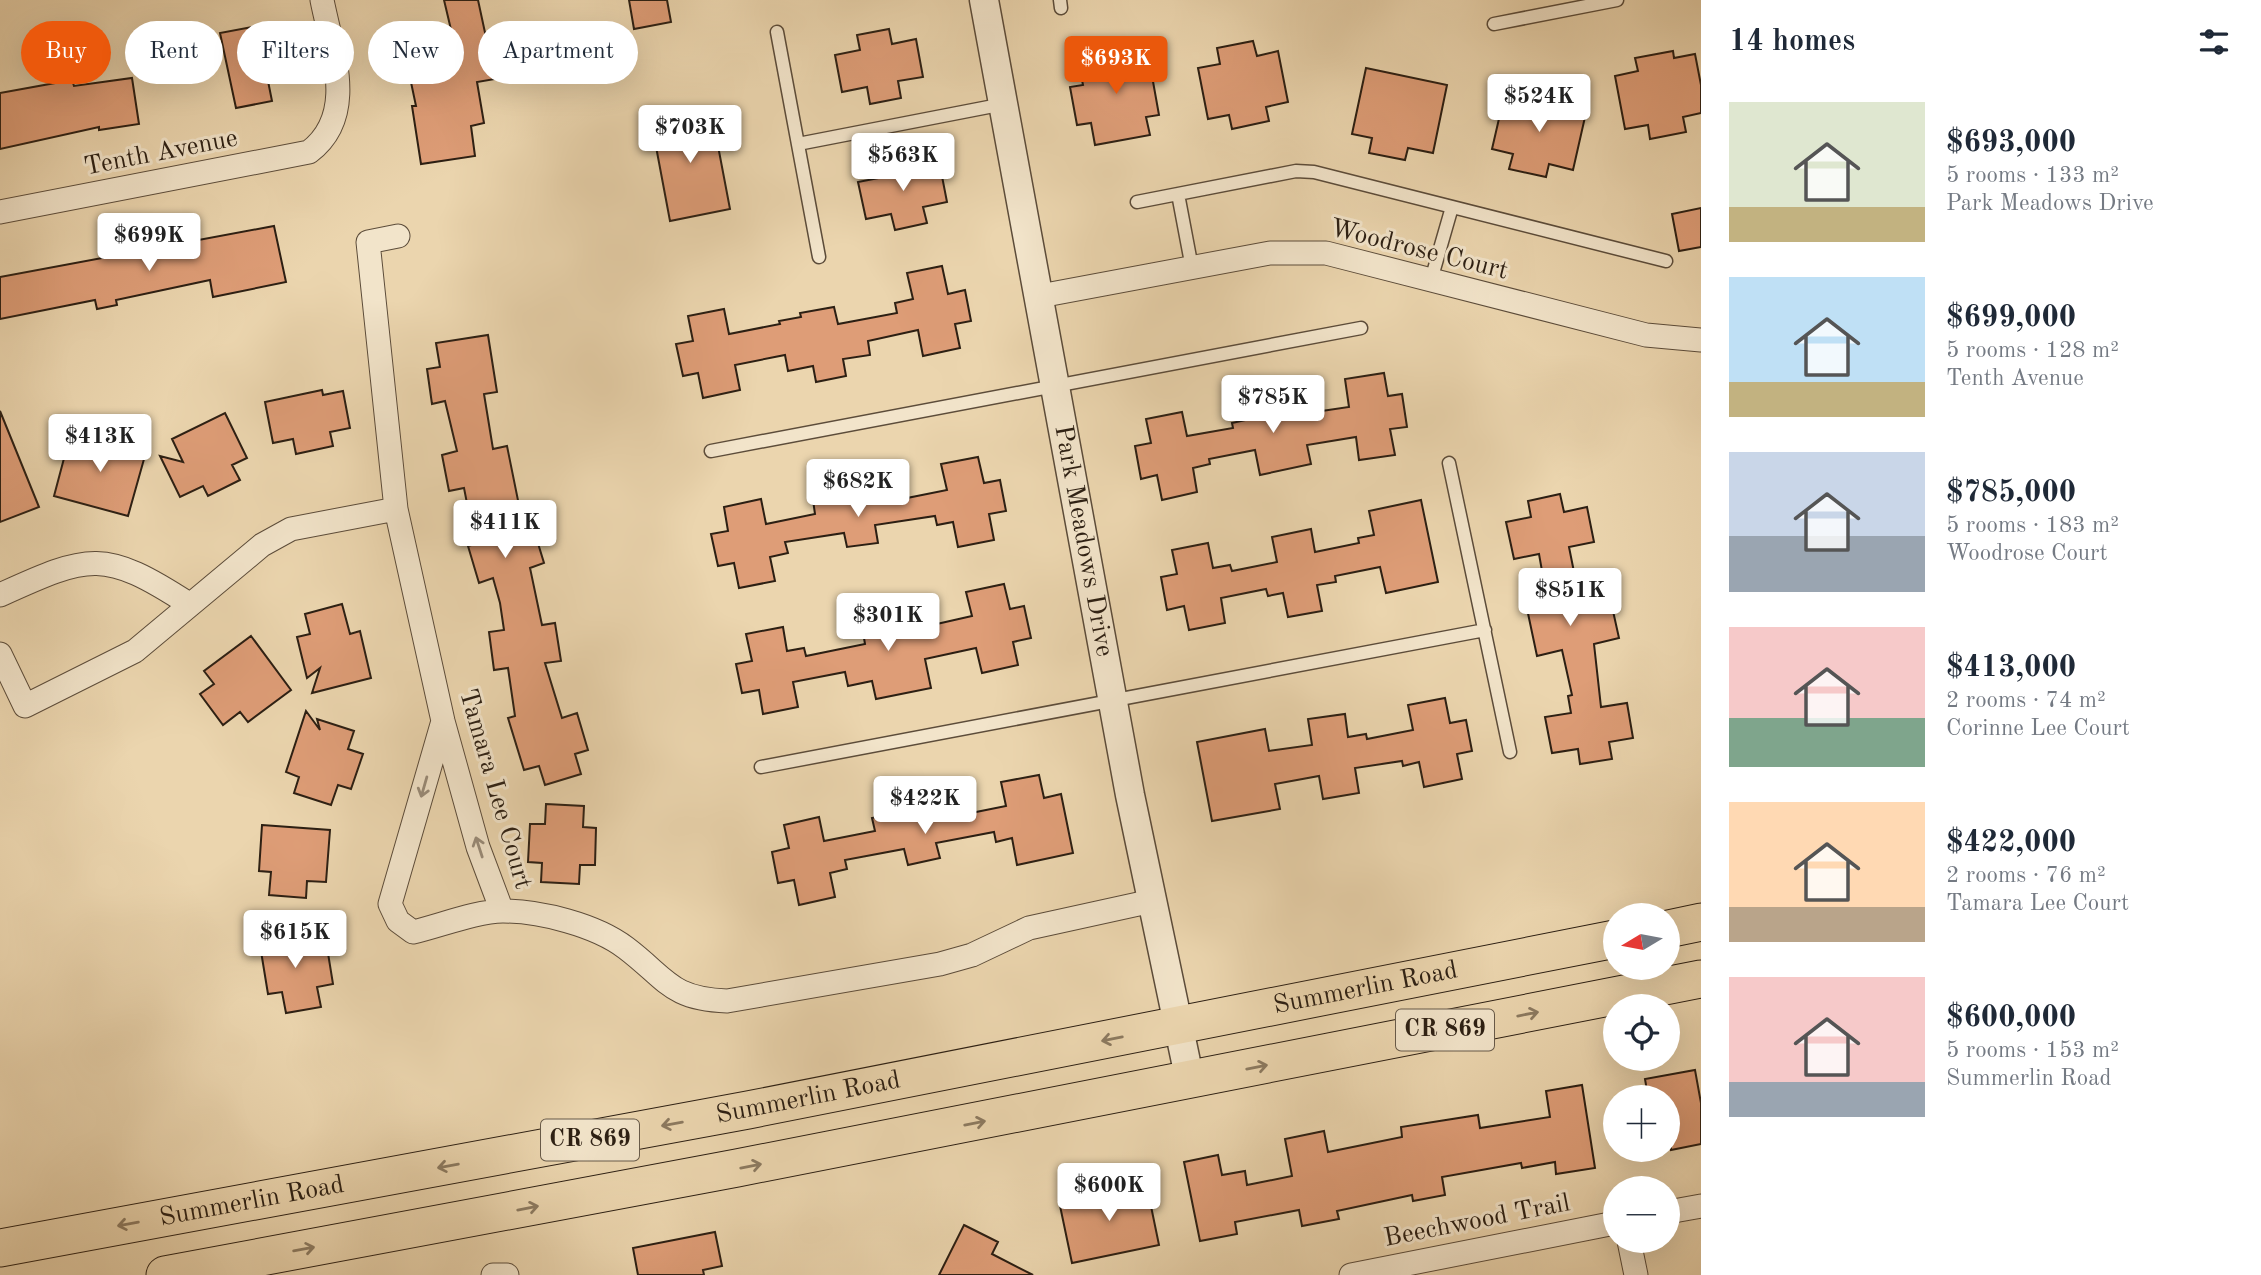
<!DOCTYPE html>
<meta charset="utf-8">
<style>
:root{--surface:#fff;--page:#f2f2f3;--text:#1f2937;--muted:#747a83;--accent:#ea580c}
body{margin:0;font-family:"Old Standard TT",serif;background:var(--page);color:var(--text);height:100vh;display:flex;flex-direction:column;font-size:26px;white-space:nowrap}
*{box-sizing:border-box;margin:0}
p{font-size:23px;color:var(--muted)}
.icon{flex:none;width:38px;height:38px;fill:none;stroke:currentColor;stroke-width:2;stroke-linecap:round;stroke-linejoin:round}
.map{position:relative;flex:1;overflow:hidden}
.side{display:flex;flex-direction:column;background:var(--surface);width:560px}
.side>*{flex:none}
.hud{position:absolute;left:21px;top:21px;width:665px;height:63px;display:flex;gap:14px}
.needle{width:46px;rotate:260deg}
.controls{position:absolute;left:1603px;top:903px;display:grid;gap:14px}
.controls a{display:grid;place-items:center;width:77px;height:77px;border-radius:50%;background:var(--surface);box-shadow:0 7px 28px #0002;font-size:35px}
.price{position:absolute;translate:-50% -60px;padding:0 16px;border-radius:7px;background:#fff;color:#222;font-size:23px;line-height:46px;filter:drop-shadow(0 2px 4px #0008)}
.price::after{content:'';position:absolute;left:50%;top:42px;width:21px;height:16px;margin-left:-10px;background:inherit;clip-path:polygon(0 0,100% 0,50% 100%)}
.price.selected{background:var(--accent);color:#fff}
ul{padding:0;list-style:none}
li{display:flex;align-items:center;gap:21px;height:175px;padding:0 28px}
li span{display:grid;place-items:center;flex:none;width:196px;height:140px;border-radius:0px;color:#555}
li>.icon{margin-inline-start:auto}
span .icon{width:84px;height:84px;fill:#fffc;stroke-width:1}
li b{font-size:30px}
h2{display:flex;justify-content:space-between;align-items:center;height:84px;padding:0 28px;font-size:30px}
.chip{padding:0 24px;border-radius:32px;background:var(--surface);box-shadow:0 7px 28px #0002;font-size:24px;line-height:63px}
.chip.selected{background:var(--accent);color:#fff}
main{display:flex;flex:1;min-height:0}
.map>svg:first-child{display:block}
</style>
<main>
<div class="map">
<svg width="1701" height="1275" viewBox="0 0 1701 1275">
<rect width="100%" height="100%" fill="#ebd5ae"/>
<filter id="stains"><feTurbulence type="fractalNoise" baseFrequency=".00286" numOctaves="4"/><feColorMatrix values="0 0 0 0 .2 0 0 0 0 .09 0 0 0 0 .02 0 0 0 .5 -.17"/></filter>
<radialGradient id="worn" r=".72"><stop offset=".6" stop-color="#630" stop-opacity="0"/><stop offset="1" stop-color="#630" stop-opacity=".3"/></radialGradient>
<path fill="#de9d77" stroke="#2c1f13" stroke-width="2" d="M444,0H478L495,79L477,82L484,123L471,126L475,156L421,164L412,106H416L404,49L453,38Z
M629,0H667L671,22L634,29Z
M257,26L272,101L236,108L220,33Z
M889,29L892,44L916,39L923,77L898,81L901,98L870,104L867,87L842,92L835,55L860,50L857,35Z
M1253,41L1257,56L1278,51L1288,102L1266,107L1269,121L1232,129L1229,115L1208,119L1198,68L1220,64L1217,48Z
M1147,48L1159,115L1146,117L1150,135L1095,145L1091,123L1077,125L1070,87L1083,85L1078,60Z
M1673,51L1674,58L1695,54L1701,85V113L1683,117L1686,132L1650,139L1648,125L1625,129L1615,76L1638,71L1635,58Z
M1366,68L1447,85L1433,153L1408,148L1405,160L1369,153L1372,138L1352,134Z
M132,78L139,124L99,130V127L0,149V93L72,80L74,86Z
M1531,90L1567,98L1564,112L1585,117L1573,170L1549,164L1546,177L1509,169L1513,154L1492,149L1504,97L1528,103Z
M711,109L730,209L670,221L651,120Z
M912,155L915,171L940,166L947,202L923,207L927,223L895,230L891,214L866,219L858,182L884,177L881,162Z
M1701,208V247L1679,251L1672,214Z
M274,226L286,282L213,297L210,280L116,300L117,305L97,309L95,300L0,319V277Z
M942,266L948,294L965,290L971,321L955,324L960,348L923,356L918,330L868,341L870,355L843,359L846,376L816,382L813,366L788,371L785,355L735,365L740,390L703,398L698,373L683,376L676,344L693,341L688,316L724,309L729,334L780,324L779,321L801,317L800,313L834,307L838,324L897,313L895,303L913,299L907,273Z
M488,335L497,392L484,394L493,449L507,446L524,530L533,527L544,563L530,568L542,625L555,623L561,661L545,663L562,718L577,713L588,750L575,754L581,774L545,785L539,766L524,770L508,718L515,716L508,668L494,670L489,632L504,630L500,603L493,578L479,583L468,546L475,544L464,488L449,491L442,455L457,451L445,401L432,404L427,369L440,367L436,343Z
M1384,373L1388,396L1402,394L1407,427L1390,429L1395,455L1359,460L1356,437L1307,445L1311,464L1260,475L1255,450L1209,459L1210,464L1193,468L1197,492L1162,500L1157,475L1141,479L1135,446L1151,443L1146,419L1182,412L1187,436L1233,428L1232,423L1250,419L1244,393L1279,386L1285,412L1300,409L1301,414L1349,407L1345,379Z
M322,390L323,395L343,391L350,428L330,432L333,446L296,454L293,439L273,443L265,402Z
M0,411L39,507L0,522Z
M225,413L247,458L232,465L240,480L208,496L203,486L180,497L160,456L183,462L172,439Z
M71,432L146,452L128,516L54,496Z
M978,457L984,483L1000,480L1006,511L989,514L994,540L958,547L953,522L937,525L935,516L875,525L878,543L847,547L844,533L785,542L788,553L770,557L775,581L739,588L734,563L718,566L711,534L728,531L724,507L761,499L766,524L815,514L813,500L837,496L834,479L866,474L868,488L895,484L897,500L947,490L941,464Z
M1560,494L1564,512L1587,507L1594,542L1569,547L1578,592L1584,591L1588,607L1611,602L1619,638L1594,644L1601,707L1627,703L1633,738L1609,742L1612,759L1580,764L1578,749L1552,753L1545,717L1571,713L1568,696L1572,695L1562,650L1537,656L1526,604L1547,599L1539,554L1514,559L1506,522L1531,517L1528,501Z
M1421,500L1438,582L1386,593L1380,567L1335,576L1336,582L1317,585L1322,611L1288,617L1283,593L1268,596L1266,589L1221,598L1225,623L1189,630L1184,606L1167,610L1161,577L1177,574L1172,550L1208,543L1213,568L1230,565L1232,571L1277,562L1272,537L1311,529L1315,552L1359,543L1358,538L1374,535L1369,511Z
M1004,584L1010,609L1024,606L1031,638L1013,642L1018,665L982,673L976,648L925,659L931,688L876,699L872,681L848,686L845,672L793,682L798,707L763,714L759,690L742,693L736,664L752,661L746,634L783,627L787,651L804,648L806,656L865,644L863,632L917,620L919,628L972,616L966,592Z
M342,604L350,634L360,631L371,678L312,693L320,668L307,678L297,637L310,634L305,614Z
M251,636L291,690L248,722L240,712L223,725L200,694L214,684L204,671Z
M1445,698L1450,723L1466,720L1472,751L1457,754L1462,779L1424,787L1419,762L1403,766L1402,761L1355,768L1359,793L1323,799L1319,776L1275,784L1280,809L1212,821L1197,742L1265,729L1269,751L1312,745L1308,719L1345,714L1348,737L1366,734L1367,739L1413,730L1408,705Z
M306,711L320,730L317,719L354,731L348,749L363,754L351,789L338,785L331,805L294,793L299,777L286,772Z
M1039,775L1044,798L1061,794L1073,853L1017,865L1012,838L996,842L994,832L936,843L940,858L908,865L904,849L845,860L847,869L830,873L835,897L799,905L794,880L778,883L772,852L789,848L784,825L819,817L824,841L875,831L872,818L898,813L895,796L925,790L929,806L953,801L956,816L1006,806L1001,782Z
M546,804L584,806L583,827L596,828L595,865H580L579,884L541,882L542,863L528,862L530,824H545Z
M262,825L330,830L326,882L307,881L306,898L269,895L271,872L259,871Z
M308,931L311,950L327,947L333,984L317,987L321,1007L286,1013L282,992L268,994L259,939Z
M1695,1070L1701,1103V1144L1671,1150L1668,1097H1648L1645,1079Z
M1582,1085L1595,1168L1556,1174L1555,1162L1522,1168L1521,1163L1442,1177L1445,1195L1413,1201L1412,1195L1337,1211L1339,1219L1302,1226L1299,1210L1235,1222L1237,1234L1200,1241L1184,1162L1218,1155L1222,1175L1245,1171L1247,1185L1292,1176L1285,1139L1324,1131L1328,1152L1402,1137L1401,1127L1478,1115L1480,1128L1550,1117L1546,1091Z
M1146,1182L1159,1245L1072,1263L1059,1201Z
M964,1225L998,1242L992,1254L1033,1275H939Z
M715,1232L722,1266L703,1270L704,1275H638L633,1248Z"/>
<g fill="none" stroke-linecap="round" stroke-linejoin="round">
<defs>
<path id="service" d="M1060,0L1061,8
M1494,24L1617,0
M777,32L819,257
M798,144L1004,104
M1178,194L1192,268
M1137,202L1296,171L1314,172L1666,261
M1431,280L1452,207
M711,451L1361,328
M1449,463L1510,752
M761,767L1485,630"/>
<path id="minor" d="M0,212L309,152C358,115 332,51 322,0
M398,236L368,242L396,509L443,721L478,847L502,911
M1040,296L1270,253H1326L1646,335L1701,340
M0,595C90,554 104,549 189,604
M0,654L25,706L135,651L262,545L291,529L396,509
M443,721L390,904L398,921L413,932C439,926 477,911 503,911C540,911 596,925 626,948C667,979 670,999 727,1001L940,964L972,955L1029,928L1152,901
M1668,1212L1701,1206
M1629,1241L1636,1275
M493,1275H507
M1351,1275L1615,1223"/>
<g id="tertiary">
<path id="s1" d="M984,0L1130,795L1190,1081"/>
</g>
<g id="primary">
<path d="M1668,929L1701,922"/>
<path id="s2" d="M0,1248L748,1110L1615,939"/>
<path d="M165,1275L737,1168L1701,979"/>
</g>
</defs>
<use href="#service" stroke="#5c4c3a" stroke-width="15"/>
<use href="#minor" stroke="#5c4c3a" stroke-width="25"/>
<use href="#tertiary" stroke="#5c4c3a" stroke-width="31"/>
<use href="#primary" stroke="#2c1f13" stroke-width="39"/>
<use href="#service" stroke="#f2e4ca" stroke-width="12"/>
<use href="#minor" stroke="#f2e4ca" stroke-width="23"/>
<use href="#tertiary" stroke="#f2e4ca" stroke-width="28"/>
<use href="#primary" stroke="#ebd5ae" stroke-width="37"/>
</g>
<defs><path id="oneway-shaft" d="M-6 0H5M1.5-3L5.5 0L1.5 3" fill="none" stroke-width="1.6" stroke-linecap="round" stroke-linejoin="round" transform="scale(1.75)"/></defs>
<g stroke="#998b78">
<use href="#oneway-shaft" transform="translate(424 787) rotate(106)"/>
<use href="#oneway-shaft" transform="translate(479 847) rotate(-108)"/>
</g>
<g stroke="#8c7a60">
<use href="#oneway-shaft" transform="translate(1528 1014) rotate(-11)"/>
<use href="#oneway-shaft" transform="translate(1112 1039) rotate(169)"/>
<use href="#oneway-shaft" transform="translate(1257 1067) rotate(-11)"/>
<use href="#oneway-shaft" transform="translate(975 1123) rotate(-11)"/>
<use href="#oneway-shaft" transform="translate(672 1124) rotate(170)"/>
<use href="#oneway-shaft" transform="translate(448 1166) rotate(170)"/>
<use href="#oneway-shaft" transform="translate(751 1166) rotate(-11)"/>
<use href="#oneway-shaft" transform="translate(528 1208) rotate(-11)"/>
<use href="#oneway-shaft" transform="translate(128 1224) rotate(170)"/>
<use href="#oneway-shaft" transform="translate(304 1249) rotate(-10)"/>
</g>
<g text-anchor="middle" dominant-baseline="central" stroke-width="6" stroke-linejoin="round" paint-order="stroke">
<g fill="#f2e4ca" stroke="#675a4a" stroke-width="2">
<rect x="1396" y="1009.5" width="98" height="41" rx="5"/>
<rect x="541" y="1119.5" width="98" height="41" rx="5"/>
</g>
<g font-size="24" font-weight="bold" fill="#2c1f13">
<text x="1445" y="1030">CR 869</text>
<text x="590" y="1140">CR 869</text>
</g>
<g font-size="26" fill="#2c1f13" stroke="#f2e4ca">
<text transform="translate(161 153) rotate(-11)">Tenth Avenue</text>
<text transform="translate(1419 250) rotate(14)">Woodrose Court</text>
<text stroke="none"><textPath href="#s1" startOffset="550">Park Meadows Drive</textPath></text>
<text transform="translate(495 789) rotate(74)">Tamara Lee Court</text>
<text stroke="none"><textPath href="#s2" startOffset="1390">Summerlin Road</textPath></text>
<text stroke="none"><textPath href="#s2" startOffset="822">Summerlin Road</textPath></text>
<text stroke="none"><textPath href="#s2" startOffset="256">Summerlin Road</textPath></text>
<text transform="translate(1477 1221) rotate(-11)">Beechwood Trail</text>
</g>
</g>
<rect width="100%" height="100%" filter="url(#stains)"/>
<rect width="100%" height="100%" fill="url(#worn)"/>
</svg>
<div class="controls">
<a><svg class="needle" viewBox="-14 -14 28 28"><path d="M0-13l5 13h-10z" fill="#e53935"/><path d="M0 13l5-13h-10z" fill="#747a83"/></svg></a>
<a><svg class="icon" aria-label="locate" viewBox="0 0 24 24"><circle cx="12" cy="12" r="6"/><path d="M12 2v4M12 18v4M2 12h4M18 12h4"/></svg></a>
<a>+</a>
<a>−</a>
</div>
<b class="price selected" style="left:1116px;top:96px">$693K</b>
<b class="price" style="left:1539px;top:134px">$524K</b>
<b class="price" style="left:690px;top:165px">$703K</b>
<b class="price" style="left:903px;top:193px">$563K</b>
<b class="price" style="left:149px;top:273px">$699K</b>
<b class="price" style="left:1273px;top:435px">$785K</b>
<b class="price" style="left:100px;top:474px">$413K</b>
<b class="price" style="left:858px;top:519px">$682K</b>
<b class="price" style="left:505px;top:560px">$411K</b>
<b class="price" style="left:1570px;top:628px">$851K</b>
<b class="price" style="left:888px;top:653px">$301K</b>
<b class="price" style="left:925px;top:836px">$422K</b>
<b class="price" style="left:295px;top:970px">$615K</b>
<b class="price" style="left:1109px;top:1223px">$600K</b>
<div class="hud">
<a class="chip selected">Buy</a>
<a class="chip">Rent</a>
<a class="chip">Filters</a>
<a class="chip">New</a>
<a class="chip">Apartment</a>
</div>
</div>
<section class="side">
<h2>14 homes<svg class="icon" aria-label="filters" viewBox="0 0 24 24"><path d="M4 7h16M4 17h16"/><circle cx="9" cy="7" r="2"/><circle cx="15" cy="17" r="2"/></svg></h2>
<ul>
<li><span style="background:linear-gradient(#dfe7d0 75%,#c2b280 0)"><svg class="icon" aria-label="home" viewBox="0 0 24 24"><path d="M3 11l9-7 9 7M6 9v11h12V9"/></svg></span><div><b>$693,000</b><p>5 rooms · 133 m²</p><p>Park Meadows Drive</p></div></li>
<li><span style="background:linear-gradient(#bfe0f5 75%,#c2b280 0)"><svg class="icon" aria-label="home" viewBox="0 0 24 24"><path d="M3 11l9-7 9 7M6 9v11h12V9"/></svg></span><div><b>$699,000</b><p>5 rooms · 128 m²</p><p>Tenth Avenue</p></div></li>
<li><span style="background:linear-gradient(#c9d6e8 60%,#9aa5b1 0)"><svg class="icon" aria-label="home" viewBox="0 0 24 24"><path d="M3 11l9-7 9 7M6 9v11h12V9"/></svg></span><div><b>$785,000</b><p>5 rooms · 183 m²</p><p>Woodrose Court</p></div></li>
<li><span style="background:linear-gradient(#f6c9c9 65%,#7fa58c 0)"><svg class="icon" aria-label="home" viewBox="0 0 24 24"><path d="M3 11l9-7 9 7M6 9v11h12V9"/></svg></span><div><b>$413,000</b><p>2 rooms · 74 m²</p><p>Corinne Lee Court</p></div></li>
<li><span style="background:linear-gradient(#ffd9b3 75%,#b9a48a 0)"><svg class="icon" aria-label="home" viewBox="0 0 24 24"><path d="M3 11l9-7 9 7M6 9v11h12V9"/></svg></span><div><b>$422,000</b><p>2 rooms · 76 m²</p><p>Tamara Lee Court</p></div></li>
<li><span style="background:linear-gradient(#f6c9c9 75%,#9aa5b1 0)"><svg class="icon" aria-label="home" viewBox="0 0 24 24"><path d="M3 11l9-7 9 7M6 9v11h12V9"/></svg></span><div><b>$600,000</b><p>5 rooms · 153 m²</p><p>Summerlin Road</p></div></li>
</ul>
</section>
</main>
